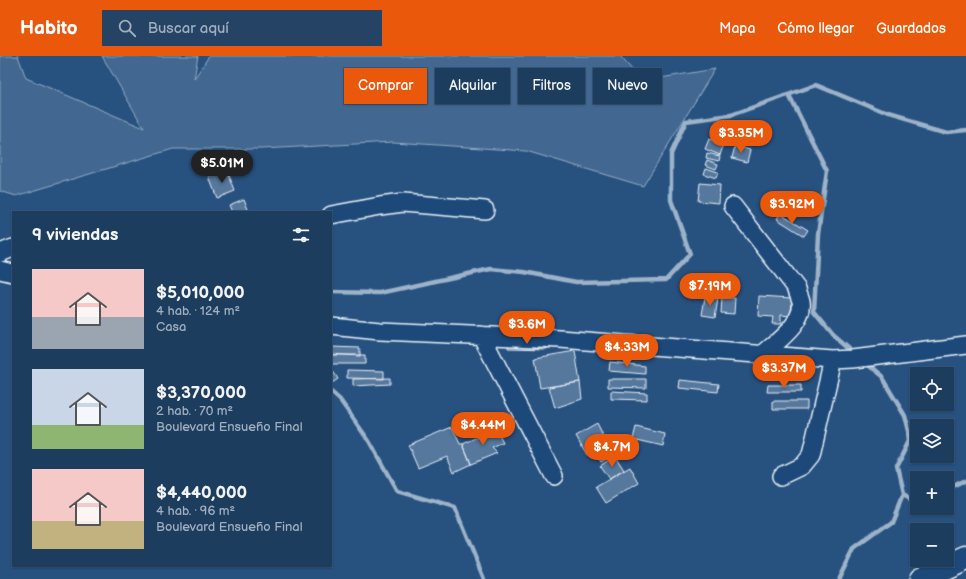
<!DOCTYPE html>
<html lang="es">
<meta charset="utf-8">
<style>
:root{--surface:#1d3d5f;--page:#254465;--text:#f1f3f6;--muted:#a0aebd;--line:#3b5674;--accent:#ea580c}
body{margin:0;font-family:"Balsamiq Sans",sans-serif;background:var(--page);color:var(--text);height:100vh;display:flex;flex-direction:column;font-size:15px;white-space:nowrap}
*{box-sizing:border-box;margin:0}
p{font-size:13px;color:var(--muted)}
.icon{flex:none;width:22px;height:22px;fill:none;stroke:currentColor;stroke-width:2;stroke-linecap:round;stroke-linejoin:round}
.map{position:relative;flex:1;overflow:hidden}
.drawer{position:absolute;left:12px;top:155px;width:320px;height:356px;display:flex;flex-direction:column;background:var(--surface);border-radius:0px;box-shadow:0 1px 3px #0004,0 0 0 1px var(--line)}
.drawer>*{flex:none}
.top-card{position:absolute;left:344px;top:12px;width:380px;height:36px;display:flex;gap:8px}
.buttons{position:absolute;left:910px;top:311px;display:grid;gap:8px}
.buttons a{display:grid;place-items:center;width:44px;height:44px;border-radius:0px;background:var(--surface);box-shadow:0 1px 3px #0004,0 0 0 1px var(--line);font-size:20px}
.price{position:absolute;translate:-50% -34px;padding:0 9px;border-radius:14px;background:var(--accent);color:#fff;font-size:13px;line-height:26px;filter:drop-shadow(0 1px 2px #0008)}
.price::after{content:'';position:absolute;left:50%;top:24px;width:12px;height:9px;margin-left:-6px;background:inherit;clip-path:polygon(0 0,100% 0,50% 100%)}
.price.selected{background:#222;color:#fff}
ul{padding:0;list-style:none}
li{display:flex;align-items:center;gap:12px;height:100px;padding:0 20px}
li span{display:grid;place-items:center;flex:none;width:112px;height:80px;border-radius:0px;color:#555}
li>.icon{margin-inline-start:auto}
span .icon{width:48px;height:48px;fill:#fffc;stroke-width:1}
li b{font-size:17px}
h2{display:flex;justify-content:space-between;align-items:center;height:48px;padding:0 20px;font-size:17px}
.pill{padding:0 14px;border-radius:0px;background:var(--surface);box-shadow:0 1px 3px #0004,0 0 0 1px var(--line);font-size:14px;line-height:36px}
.pill.selected{background:var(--accent);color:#fff}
header{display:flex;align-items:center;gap:24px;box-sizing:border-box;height:56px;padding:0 20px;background:var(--accent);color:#fff}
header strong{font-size:19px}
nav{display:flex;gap:22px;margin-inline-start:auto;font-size:14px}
.search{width:280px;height:36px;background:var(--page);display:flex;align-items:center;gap:10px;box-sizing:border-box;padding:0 14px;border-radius:0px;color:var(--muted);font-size:15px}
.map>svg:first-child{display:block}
</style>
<header>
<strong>Habito</strong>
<div class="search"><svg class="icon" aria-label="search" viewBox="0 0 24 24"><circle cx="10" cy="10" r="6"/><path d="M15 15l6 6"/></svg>Buscar aquí</div>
<nav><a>Mapa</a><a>Cómo llegar</a><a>Guardados</a></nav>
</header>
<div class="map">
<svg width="966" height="523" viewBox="0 0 966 523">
<rect width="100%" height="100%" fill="#27517f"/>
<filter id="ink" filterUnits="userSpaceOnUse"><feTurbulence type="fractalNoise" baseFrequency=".025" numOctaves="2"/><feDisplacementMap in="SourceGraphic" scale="8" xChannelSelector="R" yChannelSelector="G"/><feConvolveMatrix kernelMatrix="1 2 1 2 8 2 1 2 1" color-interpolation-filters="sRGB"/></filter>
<g filter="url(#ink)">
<path fill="#436891" stroke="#96acc4" d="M0,0H18L26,22L144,72L102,0H198L194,23L209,0H620L642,25L715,13L643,130L526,95L393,86L261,93H173L16,140L0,135Z"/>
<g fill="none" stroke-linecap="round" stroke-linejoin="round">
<path stroke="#9db3c9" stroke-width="4.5" d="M789,39L827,115L818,178L814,256L833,279L855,298
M331,236L380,237L491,213L524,216L576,226L666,224L690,198L671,144V98L686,65L731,59L816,29L888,59L946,76L966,74
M865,307L882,321L905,359L911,383L896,413L902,439L917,447
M331,336L340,344L369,385L397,435L455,452L484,523
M947,434L966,425
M839,523L854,493L891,466L902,439"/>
</g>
<path fill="#57789d" stroke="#e8f1f8" d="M709,83L724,88L720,99L705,93Z
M735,90L750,94L747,106L732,102Z
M707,97L720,100L719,105L706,102Z
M707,104L718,108L716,113L705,109Z
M706,112L718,116L716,122L704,118Z
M227,114L235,135L217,142L209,121Z
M700,127L720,129L719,147L698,145Z
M244,143L249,156H232L229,149Z
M780,157L808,174L804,180L777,163Z
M759,240L792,242L791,260L781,259V268H772L773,261L758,260Z
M705,241L718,243L715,261L702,259Z
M722,241L735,242L734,258L721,257Z
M508,284L548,286L547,293L508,292Z
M331,291L360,292V300L331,298Z
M575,295L580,326L540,332L535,302Z
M331,299H365V308H331Z
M610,306L645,310V318L609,315Z
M331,312L338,323L332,327L331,325Z
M347,314L384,315V323L347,322Z
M390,322V328L353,330V323Z
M608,323H646V332L608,331Z
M680,324L719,328L718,336L679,332Z
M580,326L582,343L555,352L549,331Z
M768,329H801V336H767Z
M611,335L647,337V344L611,343Z
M773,345H807V353H773Z
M597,368L607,388L587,399L576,380Z
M452,371L460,388H463L471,408L454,416L447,400L418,412L408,389Z
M636,371L665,378L663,390L633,383Z
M496,373L503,387L492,392L497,397L471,408L463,388Z
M607,388L613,399L601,406L594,395Z
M615,400L624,414L609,423L600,410Z
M630,411L639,427L606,447L596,431Z"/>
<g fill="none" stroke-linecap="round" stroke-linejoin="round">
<defs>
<path id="minor" d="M733,150L797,233C798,237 800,241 801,245C805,267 776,286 762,299
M331,159L380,150L403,147L485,154
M0,197L13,192
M0,214L13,217
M331,270L380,275L560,283L833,304L853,303L966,289
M481,279L554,420
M781,420L802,410L811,399L833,304"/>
<path id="highway" d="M920,523L966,502"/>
</defs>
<use href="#minor" stroke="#e8f1f8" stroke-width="20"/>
<use href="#highway" stroke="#e8f1f8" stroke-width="25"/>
<use href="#minor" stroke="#1f4a7a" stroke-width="17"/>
<use href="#highway" stroke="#1f4a7a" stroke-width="22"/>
</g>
</g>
</svg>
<div class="buttons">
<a><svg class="icon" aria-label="locate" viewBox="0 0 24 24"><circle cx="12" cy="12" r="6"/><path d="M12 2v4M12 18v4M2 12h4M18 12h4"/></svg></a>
<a><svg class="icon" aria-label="layers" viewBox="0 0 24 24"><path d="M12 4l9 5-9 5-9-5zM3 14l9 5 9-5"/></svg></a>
<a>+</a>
<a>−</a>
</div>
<b class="price" style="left:741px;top:98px">$3.35M</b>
<b class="price selected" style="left:222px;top:128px">$5.01M</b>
<b class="price" style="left:792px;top:169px">$3.92M</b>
<b class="price" style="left:710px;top:251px">$7.19M</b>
<b class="price" style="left:527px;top:289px">$3.6M</b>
<b class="price" style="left:627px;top:312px">$4.33M</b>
<b class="price" style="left:784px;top:333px">$3.37M</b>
<b class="price" style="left:483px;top:390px">$4.44M</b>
<b class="price" style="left:612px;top:412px">$4.7M</b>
<div class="top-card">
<a class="pill selected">Comprar</a>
<a class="pill">Alquilar</a>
<a class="pill">Filtros</a>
<a class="pill">Nuevo</a>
</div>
<section class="drawer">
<h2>9 viviendas<svg class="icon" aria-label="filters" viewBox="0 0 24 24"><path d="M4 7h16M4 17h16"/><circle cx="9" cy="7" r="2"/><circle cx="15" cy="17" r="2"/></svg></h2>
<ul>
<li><span style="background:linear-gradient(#f6c9c9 60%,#9aa5b1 0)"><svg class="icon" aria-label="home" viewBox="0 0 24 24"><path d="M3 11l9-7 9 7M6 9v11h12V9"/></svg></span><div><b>$5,010,000</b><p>4 hab. · 124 m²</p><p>Casa</p></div></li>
<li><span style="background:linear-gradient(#c9d6e8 70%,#8fb573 0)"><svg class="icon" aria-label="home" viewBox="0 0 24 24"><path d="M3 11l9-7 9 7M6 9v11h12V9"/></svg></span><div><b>$3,370,000</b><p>2 hab. · 70 m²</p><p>Boulevard Ensueño Final</p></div></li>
<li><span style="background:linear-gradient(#f6c9c9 65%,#c2b280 0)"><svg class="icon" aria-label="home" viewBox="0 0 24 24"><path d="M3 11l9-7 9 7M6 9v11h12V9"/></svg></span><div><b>$4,440,000</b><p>4 hab. · 96 m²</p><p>Boulevard Ensueño Final</p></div></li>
</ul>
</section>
</div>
